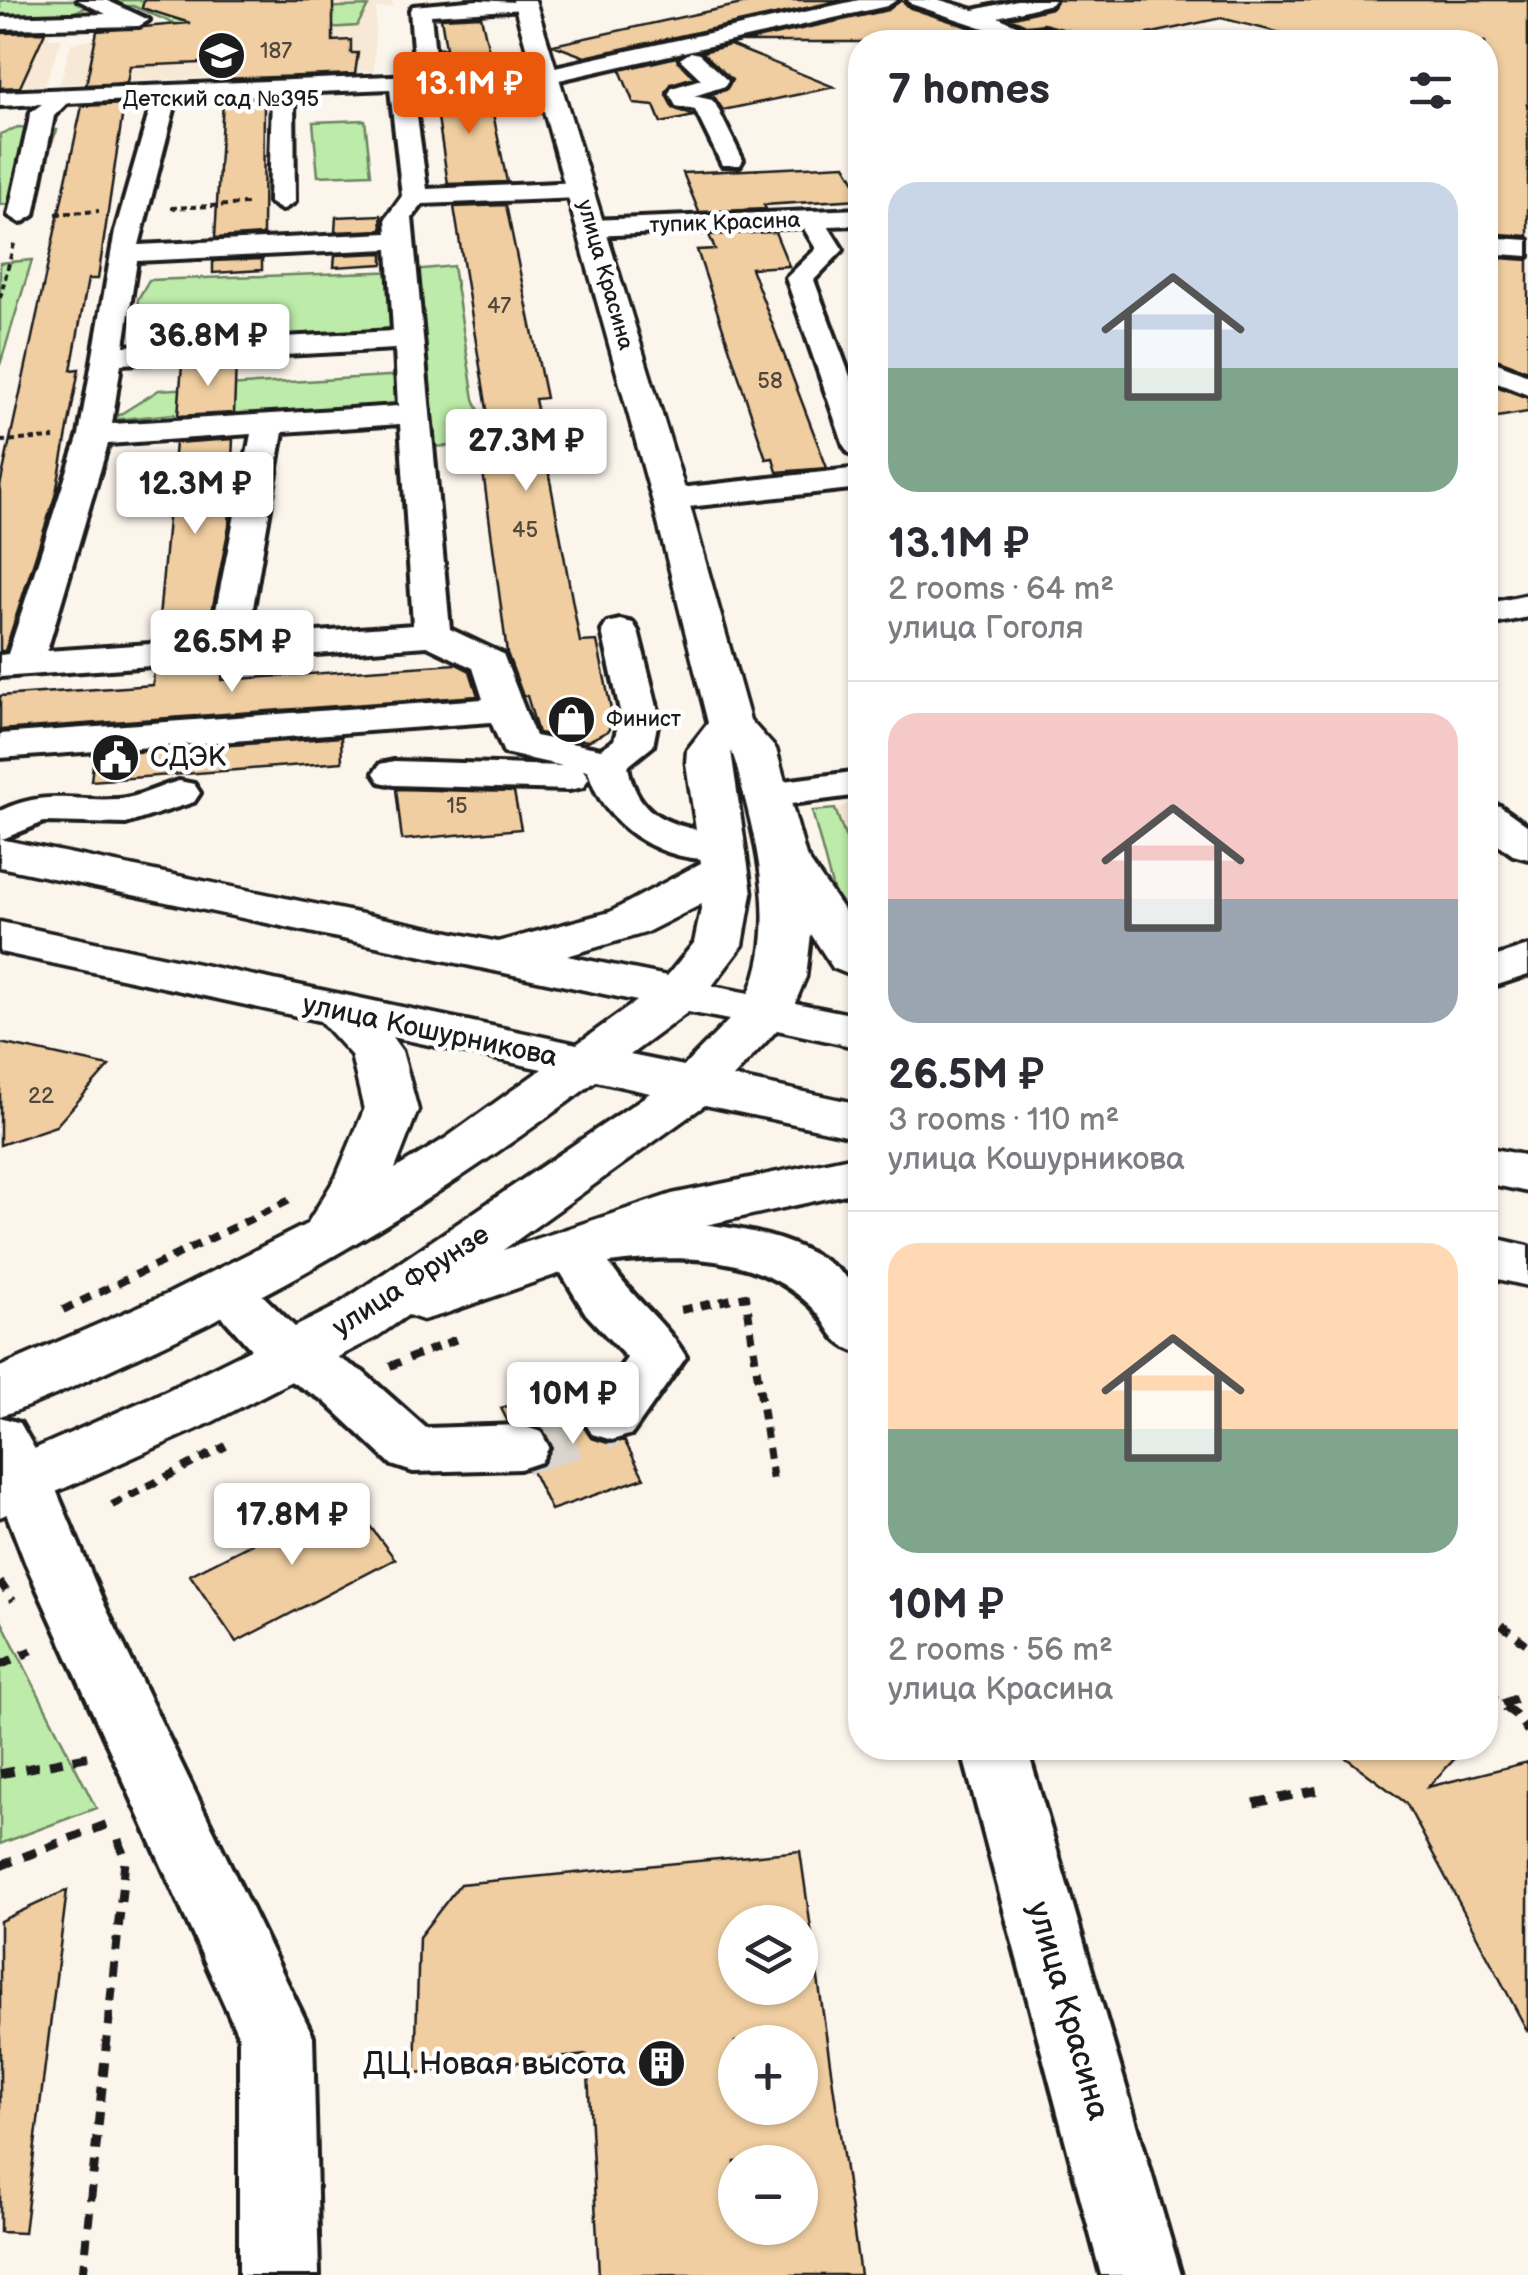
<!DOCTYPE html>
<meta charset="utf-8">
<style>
:root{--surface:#fff;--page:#f7f7f7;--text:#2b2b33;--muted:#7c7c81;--line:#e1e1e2;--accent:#ea580c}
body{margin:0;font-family:"Balsamiq Sans",sans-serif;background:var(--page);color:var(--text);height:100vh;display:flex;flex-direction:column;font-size:38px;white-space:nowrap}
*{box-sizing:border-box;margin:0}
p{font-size:32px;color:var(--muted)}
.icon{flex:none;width:55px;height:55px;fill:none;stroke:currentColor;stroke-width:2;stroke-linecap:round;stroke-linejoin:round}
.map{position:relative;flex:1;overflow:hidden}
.sheet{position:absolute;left:848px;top:30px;width:650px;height:1730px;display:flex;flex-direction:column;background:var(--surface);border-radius:40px;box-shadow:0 2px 8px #0004}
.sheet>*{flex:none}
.fabs{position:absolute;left:718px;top:1905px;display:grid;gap:20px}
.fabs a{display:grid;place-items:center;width:100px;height:100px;border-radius:50%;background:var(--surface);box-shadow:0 2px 8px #0004;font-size:50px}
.price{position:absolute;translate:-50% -85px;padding:0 22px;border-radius:10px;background:#fff;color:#222;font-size:32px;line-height:65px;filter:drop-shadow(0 2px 5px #0008)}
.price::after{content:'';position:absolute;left:50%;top:60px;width:30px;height:22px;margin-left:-15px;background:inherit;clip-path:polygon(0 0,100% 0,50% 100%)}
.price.selected{background:var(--accent);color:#fff}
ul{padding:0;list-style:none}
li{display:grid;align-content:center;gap:20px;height:530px;padding:0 40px}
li+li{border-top:2px solid var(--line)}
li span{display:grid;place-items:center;height:310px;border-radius:30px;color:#555}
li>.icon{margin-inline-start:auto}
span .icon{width:180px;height:180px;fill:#fffc;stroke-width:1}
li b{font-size:42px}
h2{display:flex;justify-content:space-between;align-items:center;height:120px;padding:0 40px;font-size:42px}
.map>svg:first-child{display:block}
</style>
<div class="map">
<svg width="1528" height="2275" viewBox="0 0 1528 2275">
<rect width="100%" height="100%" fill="#fcf5ec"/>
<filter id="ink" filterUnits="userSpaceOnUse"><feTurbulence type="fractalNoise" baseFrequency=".01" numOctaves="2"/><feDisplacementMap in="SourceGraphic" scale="20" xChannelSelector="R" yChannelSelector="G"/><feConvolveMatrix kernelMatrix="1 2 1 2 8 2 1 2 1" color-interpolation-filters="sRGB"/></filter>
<g filter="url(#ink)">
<path fill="#f8e9d6" d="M171,0H392L393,7L376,8L374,71L60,84L71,43L185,24Z
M0,31H52L48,38H62L45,85L0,87Z
M860,800V876L835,809Z"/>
<path fill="#bdeba9" stroke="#6c8462" stroke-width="2.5" d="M6,0H172L213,12L368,6L357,26L280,31L175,24L133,6L84,8L57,20H0V1Z
M365,120L371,174L318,176L313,122Z
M18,127L57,130L26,203L0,205V134Z
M32,260L0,365V263Z
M453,266L474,399L484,423L471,445L428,447L401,420L182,426L174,414L111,420L159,390L404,375L406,347L132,360L138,299L149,280L403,271Z
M835,809L860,876V938L833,890L812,811Z
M0,1618L96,1808L0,1844Z"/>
<path fill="#f0cea1" stroke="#1c1c1c" stroke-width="2.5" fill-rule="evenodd" d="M144,0H333V41L351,40V53H358L355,74L224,79L225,62L130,66L127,83L86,85L97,31L190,23L142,8Z
M760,0H842L585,57L553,45Z
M901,0L910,8L987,33L981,42H742L888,10Z
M1058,0H1528V236L1485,233V42H1317L1221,18L1112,42H1083L1077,33L1044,24L1028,26L1010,18L1052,8Z
M481,16L492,64H483L484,68L440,70L438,49L446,48L441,18Z
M45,32L20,87L0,88V33Z
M730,45L834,87L723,110L715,98L708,95L726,90L732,80L702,52Z
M677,57L694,77L671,84L666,95L673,108L694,116L661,123L654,106L634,104L620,70Z
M488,89L507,182L448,184L434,91Z
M268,98V106H264L263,235L215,238L223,100Z
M124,104L98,279H88L71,370L79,369L56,493L5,651H0V486L82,106Z
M845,165L860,190V199L764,205L766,209L699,212L683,173Z
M506,205L546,398L535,399L580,642L597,641L613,719L608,731L588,741L538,733L527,696H523L507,653L479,441L492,440L454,207Z
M381,215L382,230L335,232L336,217Z
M775,232L789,266L751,268L827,468L777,472L773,458L766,459L697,250L715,249L709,235Z
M383,253V264L334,267L335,255Z
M1485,257L1528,260V371L1485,355Z
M262,259V270L213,273V261Z
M236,361L234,413L178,416L182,364Z
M1485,382L1528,398V412L1485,419Z
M233,439L229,527L207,636L157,640L175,443Z
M456,664L470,671L478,696L0,730V696L153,685L154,670L223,665L222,680Z
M341,737L342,762L91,781L94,755Z
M396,789L514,792L521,829L402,840Z
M0,1043L49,1053L109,1066L56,1126L0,1145Z
M591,1380L598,1392L580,1421L591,1438L611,1444L624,1440L644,1478L551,1510L531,1469L544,1464L552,1445L542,1428L508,1422L501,1408Z
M347,1496L395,1559L236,1642L190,1575Z
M1333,1748H1465L1428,1787L1528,1762V2032L1406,1803Z
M800,1851L860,2275H599L587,2055L415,2073L419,1937L460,1884ZM735,1922H800V1988H735ZM735,2042H800V2108H735ZM735,2162H800V2228H735Z
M67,1890L24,2233L0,2232V1921Z"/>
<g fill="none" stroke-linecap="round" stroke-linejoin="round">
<path stroke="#dad4cd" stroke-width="56" stroke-dasharray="56 29" stroke-linecap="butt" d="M520,1447L612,1419"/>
<defs>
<path id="minor" d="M78,0H106L149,20L139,26L0,29V17L106,14Z
M478,0L535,3L525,9L431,15L437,74L546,69L859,0H897L887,6L546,83L413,88L427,189L580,182L593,190L580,198L423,204L412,218L450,629L503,654L535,736L601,749L614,740L621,715L602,631L607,623L620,620L633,623L638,631L659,715L653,746L628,766C639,830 690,826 738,838L744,847L738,856C676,871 604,833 588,770H583L589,778L583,787L569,790L394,785L380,782L374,773L380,764L394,761L563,766L504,753L491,722L0,758V734L483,699L473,668L427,646L0,677V655L8,654L79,435L115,231L153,99L67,103L54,116L34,215L21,223L8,215L31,112L42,104L0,106V92L415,75L410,10L413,6ZM390,89L402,196L386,218L387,233L139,245L177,98L272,94L269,202L282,210L295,202L294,93ZM388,249L393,331L124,346L137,261ZM395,349L398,406L112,424L121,364ZM400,424L413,625L248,637L283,432ZM251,434L210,640L47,651L108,444Z
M908,0H940L974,10L1017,0H1054L1051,4L998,17L1027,30L1043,28L1076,37L1079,42H984L986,37L1002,34L911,4Z
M691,52L699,54L728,81L725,86L694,96L712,100L716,105L743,160L740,165H722L695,110L676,106L669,93L672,88L701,79L680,59Z
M860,209V225L828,226L843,250L814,280L860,403V456L849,453L844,446L786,278L816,249L803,227L591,236L578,228L591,220Z
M1485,237L1528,240V256L1485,253Z
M1485,358L1528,375V395L1485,378Z
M860,468V488L670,509L658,506L653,499L658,492L670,489Z
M1528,595V617L1485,626V604Z
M860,771V795L768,807L753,804L747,795L753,786L768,783Z
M179,781L194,784L200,793L194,802L126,824L44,822L0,840V811C46,789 71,802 118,799C138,798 159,786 179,781Z
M1485,803L1500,806L1528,826V859L1513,855L1485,835Z
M1528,946V975L1485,989V960Z
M688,1223C750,1228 819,1241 860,1292V1353C830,1344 832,1327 812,1307C757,1253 681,1254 609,1263C631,1298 666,1322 686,1357L632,1434L612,1440L592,1434L583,1419L627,1358L586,1314L561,1273L545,1264L538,1251L545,1238C589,1226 640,1223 688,1223Z
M225,1271L244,1277L308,1340L363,1372L426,1428L520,1425L541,1432L549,1447L541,1462L520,1469L413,1472L392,1465L323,1400L268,1368L198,1290L206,1277Z
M0,1417L20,1423L51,1478L104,1604L313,2036L319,2275H239V2037L25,1562L0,1497Z
M961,1748H1027L1181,2275H1101Z"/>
<path id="major" d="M513,0H535L688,499L750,720L776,749L806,856L860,934V979L833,968L811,934L806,977L795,1003L860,1016V1048L777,1030L733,1077L860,1104V1138L705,1105L503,1250L672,1194L860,1155V1191L683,1230L444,1314L423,1320L408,1315L375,1338L210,1423L0,1517V1464L166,1391L333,1308L650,1093L596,1081C448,1192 308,1279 140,1356C94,1376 48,1401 0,1416V1367L170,1293L307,1224L336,1177L364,1110L351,1055L320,1021L0,952V922L577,1044L637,1001L0,867V839L498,942L610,912L701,863L686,763L687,750L708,723L652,499ZM731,751C737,762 740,781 744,795C760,857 776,932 749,993L712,986L743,945L752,893ZM702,904L694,943L667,976L567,956L645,933ZM688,1012L729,1020L684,1066L630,1055ZM392,1037L542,1069L446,1138L395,1169L418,1110L402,1051Z
M1485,1147L1528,1156V1192L1485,1183Z
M1485,1236L1528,1246V1286L1485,1276Z"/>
</defs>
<use href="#minor" stroke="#1c1c1c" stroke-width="8"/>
<use href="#major" stroke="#1c1c1c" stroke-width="7"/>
<path stroke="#1c1c1c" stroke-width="4" stroke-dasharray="6 4" stroke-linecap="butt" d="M171,208L248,204
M56,214L99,211
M0,298L15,240
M0,441L54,438"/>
<path stroke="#1c1c1c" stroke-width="8" stroke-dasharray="11 9" stroke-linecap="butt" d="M63,1310L294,1198
M681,1310L746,1296L773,1481
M390,1366L457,1339
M112,1505L226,1446
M0,1582L13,1601
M1485,1613L1528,1645
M22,1655L37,1648"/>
<path stroke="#1c1c1c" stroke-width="9" stroke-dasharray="14 11" stroke-linecap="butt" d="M0,1665L27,1653
M1485,1692L1516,1715L1528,1731
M1503,1704L1528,1694
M0,1774L90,1756
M1254,1803L1319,1790
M0,1866L113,1822
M83,2275L125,1861L116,1829"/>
<use href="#minor" fill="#fff" fill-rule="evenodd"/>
<use href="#major" fill="#fff" fill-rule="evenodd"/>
</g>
</g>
<defs>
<symbol id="school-disc" viewBox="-11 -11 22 22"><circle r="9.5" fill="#1c1c1c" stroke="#fff"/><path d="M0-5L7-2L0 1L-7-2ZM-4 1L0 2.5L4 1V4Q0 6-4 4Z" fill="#fff"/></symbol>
<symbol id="shop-disc" viewBox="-11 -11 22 22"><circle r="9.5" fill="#1c1c1c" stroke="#fff"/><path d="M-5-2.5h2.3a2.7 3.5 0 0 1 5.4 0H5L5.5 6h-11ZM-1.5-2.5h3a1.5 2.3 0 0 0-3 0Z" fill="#fff"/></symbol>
<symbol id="civic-disc" viewBox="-11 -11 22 22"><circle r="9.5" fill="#1c1c1c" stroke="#fff"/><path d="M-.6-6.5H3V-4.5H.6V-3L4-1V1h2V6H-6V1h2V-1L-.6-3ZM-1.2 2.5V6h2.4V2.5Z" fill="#fff"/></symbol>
<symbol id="building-disc" viewBox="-11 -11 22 22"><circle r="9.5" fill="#1c1c1c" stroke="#fff"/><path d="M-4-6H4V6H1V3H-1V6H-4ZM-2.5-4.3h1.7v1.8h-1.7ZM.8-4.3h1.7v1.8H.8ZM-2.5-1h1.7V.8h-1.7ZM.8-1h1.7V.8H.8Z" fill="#fff"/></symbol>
</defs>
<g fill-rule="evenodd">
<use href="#school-disc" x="194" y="28" width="55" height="55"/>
<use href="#shop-disc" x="544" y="692" width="55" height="55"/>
<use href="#civic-disc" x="88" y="730" width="55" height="55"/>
<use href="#building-disc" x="634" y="2036" width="55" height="55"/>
</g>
<g text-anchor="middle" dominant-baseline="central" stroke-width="9" stroke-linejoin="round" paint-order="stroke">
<g font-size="22" fill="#51483d">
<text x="276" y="51">187</text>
<text x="499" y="306">47</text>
<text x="770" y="381">58</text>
<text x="525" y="530">45</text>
<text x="457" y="806">15</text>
<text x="41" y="1096">22</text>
</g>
<g font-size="22" fill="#1c1c1c" stroke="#fff">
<text x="221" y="99">Детский сад №395</text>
<text x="606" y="719" text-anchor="start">Финист</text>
</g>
<g font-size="22" fill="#1c1c1c" stroke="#fff">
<text transform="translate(725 223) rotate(-2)">тупик Красина</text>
<text transform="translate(605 275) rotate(74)">улица Красина</text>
</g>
<g font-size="28" fill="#1c1c1c" stroke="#fff" text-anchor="start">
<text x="150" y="757">СДЭК</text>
</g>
<g font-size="28" fill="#1c1c1c" stroke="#fff">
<text transform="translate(430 1031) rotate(12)">улица Кошурникова</text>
<text transform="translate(411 1281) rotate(-33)">улица Фрунзе</text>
</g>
<g font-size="32" fill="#1c1c1c" stroke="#fff">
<text transform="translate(1068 2011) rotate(74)">улица Красина</text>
</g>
<g font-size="32" fill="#1c1c1c" stroke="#fff" text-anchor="end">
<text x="626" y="2064">ДЦ Новая высота</text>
</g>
</g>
</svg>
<div class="fabs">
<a><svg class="icon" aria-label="layers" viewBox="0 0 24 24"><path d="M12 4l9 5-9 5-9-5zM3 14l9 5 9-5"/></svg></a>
<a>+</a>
<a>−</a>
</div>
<b class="price selected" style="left:469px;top:137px">13.1M ₽</b>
<b class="price" style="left:208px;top:389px">36.8M ₽</b>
<b class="price" style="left:526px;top:494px">27.3M ₽</b>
<b class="price" style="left:195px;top:537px">12.3M ₽</b>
<b class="price" style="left:232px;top:695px">26.5M ₽</b>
<b class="price" style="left:573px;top:1447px">10M ₽</b>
<b class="price" style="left:292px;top:1568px">17.8M ₽</b>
<section class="sheet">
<h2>7 homes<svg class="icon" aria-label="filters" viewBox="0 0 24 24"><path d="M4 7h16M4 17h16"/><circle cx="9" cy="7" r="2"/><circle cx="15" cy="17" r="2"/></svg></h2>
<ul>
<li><span style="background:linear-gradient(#c9d6e8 60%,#7fa58c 0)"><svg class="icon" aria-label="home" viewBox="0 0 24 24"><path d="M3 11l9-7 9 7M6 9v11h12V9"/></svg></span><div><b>13.1M ₽</b><p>2 rooms · 64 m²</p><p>улица Гоголя</p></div></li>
<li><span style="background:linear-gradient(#f6c9c9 60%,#9aa5b1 0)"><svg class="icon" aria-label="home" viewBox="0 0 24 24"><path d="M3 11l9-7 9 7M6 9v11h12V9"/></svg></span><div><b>26.5M ₽</b><p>3 rooms · 110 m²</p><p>улица Кошурникова</p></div></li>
<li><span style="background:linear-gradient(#ffd9b3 60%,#7fa58c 0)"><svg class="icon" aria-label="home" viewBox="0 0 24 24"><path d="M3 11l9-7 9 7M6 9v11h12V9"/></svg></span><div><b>10M ₽</b><p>2 rooms · 56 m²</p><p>улица Красина</p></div></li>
</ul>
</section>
</div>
